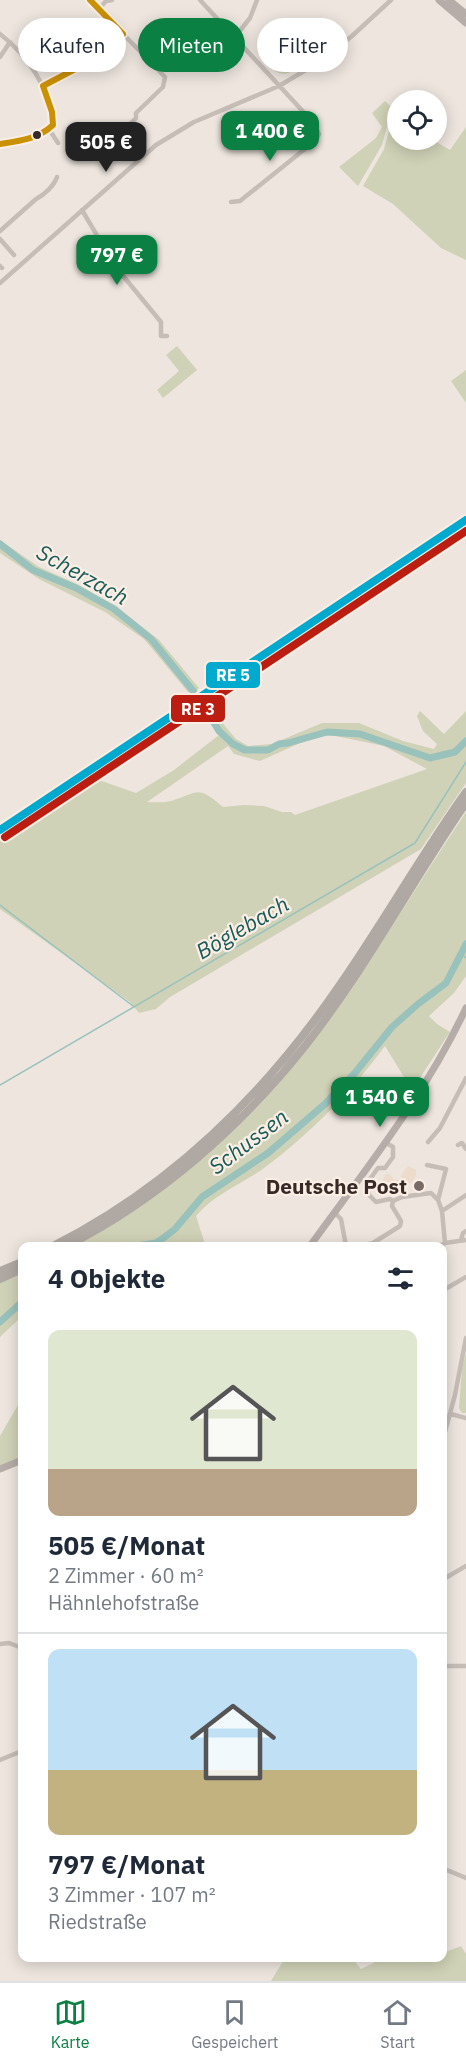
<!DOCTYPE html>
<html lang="de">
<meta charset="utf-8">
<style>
:root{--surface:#fff;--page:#f6f6f7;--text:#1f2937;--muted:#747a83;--line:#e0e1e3;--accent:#0b8043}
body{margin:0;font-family:"IBM Plex Sans",sans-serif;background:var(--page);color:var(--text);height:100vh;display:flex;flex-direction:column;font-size:22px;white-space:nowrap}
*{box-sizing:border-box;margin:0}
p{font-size:20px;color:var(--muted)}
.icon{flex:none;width:33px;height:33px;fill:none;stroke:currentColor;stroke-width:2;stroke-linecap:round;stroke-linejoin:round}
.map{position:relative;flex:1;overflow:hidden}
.drawer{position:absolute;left:18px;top:1242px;width:429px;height:720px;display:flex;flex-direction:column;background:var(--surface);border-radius:12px;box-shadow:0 3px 15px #0003}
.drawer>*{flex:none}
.guide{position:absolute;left:18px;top:18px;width:430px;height:54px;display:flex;gap:12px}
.fabs{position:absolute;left:387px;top:90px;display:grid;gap:12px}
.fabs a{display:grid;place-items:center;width:60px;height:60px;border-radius:50%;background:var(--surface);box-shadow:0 3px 15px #0003;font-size:30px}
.price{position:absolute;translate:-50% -51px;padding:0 14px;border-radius:12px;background:var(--accent);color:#fff;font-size:20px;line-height:39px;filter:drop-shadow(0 2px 3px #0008)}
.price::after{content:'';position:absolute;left:50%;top:36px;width:18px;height:14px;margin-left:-9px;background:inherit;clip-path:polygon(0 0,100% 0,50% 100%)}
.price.active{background:#222;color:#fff}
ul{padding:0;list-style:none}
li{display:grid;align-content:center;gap:12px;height:318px;padding:0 30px}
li+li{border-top:2px solid var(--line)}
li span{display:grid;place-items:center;height:186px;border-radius:12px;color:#555}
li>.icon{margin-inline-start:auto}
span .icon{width:108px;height:108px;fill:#fffc;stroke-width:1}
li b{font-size:26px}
h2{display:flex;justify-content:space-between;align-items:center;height:72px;padding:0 30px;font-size:26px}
.pill{padding:0 21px;border-radius:27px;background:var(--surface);box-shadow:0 3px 15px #0003;font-size:21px;line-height:54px}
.pill.active{background:var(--accent);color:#fff}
.tab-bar{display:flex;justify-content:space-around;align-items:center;height:84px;border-top:2px solid var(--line);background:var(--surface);font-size:16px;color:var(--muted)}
.tab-bar a{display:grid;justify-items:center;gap:3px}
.tab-bar .active{color:var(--accent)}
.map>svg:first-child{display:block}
</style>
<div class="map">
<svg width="466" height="1981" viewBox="0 0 466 1981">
<rect width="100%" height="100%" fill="#ede5de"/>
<path fill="#d0d2b7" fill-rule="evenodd" d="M297,37L301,40L295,50L304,65C286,75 282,79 266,63L282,41L291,47Z
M385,101L392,108L382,145L358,186L339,167L376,138L382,127L372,113Z
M393,116L397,119L398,140H433L450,150L466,127V260L441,248L393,204L363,186L384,149Z
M177,346L197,370L163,398L157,390L179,371L166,355Z
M466,370V403L451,381Z
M0,540L39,567L79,585L117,607L159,640L199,688L194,692H188L144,639L105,612L39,579L0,553Z
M204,701L236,739L248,746L272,744L322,723H359L403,741L434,749L437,744L423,731L417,716L420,711L444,734L466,711V783L421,849L170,997L156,1009L139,1013L130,1002L0,909V837L96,779L136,793L174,770L219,735L198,703ZM326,734L384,746L427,769L295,815L291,812H282L264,806L244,805L223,807C196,784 199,793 171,801C164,803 154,802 147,802L228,746L234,754L260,761L309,739Z
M466,812V976L454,993L429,1016L437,1024L450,1032L412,1090L385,1046C351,1092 310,1134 264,1168C242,1184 214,1194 196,1216L204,1241L202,1246H77C153,1200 223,1149 281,1081C352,998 405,902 466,812Z
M22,1274V1316L0,1337V1283Z
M466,1353V1413H462L459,1408L462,1368Z
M22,1398V1460L0,1469V1436Z
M461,1946L466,1954V1981H271L285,1958H352L361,1969L383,1958H442L443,1953Z"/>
<path fill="#eddbcc" d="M408,1166L416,1170V1176L411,1183H396L390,1187L382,1181L386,1174H390L394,1180L401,1179V1176Z"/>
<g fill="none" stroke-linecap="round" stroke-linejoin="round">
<path stroke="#99c2bd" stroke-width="1.5" d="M0,905L133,1006
M462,954L466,958
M0,1085L415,843L466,762"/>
<path stroke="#99c2bd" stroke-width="7" d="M0,544L33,570L76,588L114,609L151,639L194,692
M200,700L219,731L233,744L245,750H268L279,744L288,743L327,732L360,734L430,758L455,752L466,741
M136,1246L156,1243L162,1239L175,1229L202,1197L268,1153L325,1104L354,1074L392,1027L418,1004L446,983L466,944
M0,1322L22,1302"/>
<path stroke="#c6bdb7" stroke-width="4.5" d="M200,0L310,119L319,134L316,140L240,201L231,202
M99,9L106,1L112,0
M0,34C27,55 49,87 54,122C46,140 18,141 0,144
M235,37L250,18L257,0
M0,57L10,42
M43,86L79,67L123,34
M49,129L58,143
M88,157L107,142H112L136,118V113L163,87L165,77L90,0
M82,210L115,266L161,322V336H167
M0,231L36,199C44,195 54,186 57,177
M0,239L14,255
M0,266L2,268
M0,283L156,145L194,122L279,86L321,61L352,36L391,0
M385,1142L393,1147V1157L385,1168H378L365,1186L370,1196L376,1202L390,1199L393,1201L402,1197L431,1193L438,1200L442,1211
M428,1142L440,1128L466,1078
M458,1145L462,1143L466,1149
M427,1165L446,1169L438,1200
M335,1213L341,1219L346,1246
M461,1240L463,1233L466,1231
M445,1243L442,1211L466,1195
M362,1246L373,1243L400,1226L401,1221L392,1206L393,1201
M439,1246L445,1243L466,1240
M442,1291L466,1277
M451,1414L466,1418
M442,1443L455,1395L466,1338
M442,1580L466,1566
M0,1644L9,1643L22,1648
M442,1666H466
M0,1760L22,1751
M442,1868L466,1878"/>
<path stroke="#b6ada8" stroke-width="7" d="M439,0L466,23
M449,0L466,14
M310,1246C365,1170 426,1094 466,1008
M0,1469L22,1460"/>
<path stroke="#b0a8a2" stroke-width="8" d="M53,1246C170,1187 265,1094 339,986C383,923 421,855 466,792
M67,1246C159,1199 241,1127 305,1046C365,970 411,883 466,803
M0,1271L22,1262
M0,1279L22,1269"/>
<defs>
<path id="bus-1" d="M0,144C20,141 38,139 53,125L52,112L43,86L79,67L123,34L90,0"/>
</defs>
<use href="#bus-1" stroke="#fbeee5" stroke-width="10"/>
<use href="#bus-1" stroke="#cb9104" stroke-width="6"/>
<defs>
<path id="rail-1" d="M0,830L466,520"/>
<path id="rail-2" d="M5,837L466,531"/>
</defs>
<use href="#rail-1" stroke="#fbeee5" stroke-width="12"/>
<use href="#rail-2" stroke="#fbeee5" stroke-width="12"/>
<use href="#rail-1" stroke="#00a9ce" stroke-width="8"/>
<use href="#rail-2" stroke="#bb1e10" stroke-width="8"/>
</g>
<circle fill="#372926" stroke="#fbeee5" stroke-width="2" cx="37" cy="135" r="5"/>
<circle fill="#776b66" stroke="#fbeee5" stroke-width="2" cx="419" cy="1186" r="6"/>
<g text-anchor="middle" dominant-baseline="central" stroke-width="4.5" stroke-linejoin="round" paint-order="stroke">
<g font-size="21" font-weight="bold" fill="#372926" stroke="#fbeee5" text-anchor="end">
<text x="407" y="1186">Deutsche Post</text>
</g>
<g font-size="22" font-style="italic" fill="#185b59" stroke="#fbeee5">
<text transform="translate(83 574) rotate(29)">Scherzach</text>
<text transform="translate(242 927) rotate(-30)">Böglebach</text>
<text transform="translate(248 1141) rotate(-37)">Schussen</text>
</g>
</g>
<g stroke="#fbeee5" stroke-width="2">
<rect x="205" y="661" width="56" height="28" rx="6" fill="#00a9ce"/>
<rect x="170" y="694" width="56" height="29" rx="6" fill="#bb1e10"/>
</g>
<g font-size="16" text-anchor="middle" font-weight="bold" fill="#fff">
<text x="233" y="681">RE 5</text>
<text x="198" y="715">RE 3</text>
</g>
</svg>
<div class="fabs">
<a><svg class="icon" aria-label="locate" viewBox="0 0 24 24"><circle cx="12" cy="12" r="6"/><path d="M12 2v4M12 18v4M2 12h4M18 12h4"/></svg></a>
</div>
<b class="price" style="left:270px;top:162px">1 400 €</b>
<b class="price active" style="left:106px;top:173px">505 €</b>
<b class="price" style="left:117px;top:286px">797 €</b>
<b class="price" style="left:380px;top:1128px">1 540 €</b>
<div class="guide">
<a class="pill">Kaufen</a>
<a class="pill active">Mieten</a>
<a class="pill">Filter</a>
</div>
<section class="drawer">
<h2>4 Objekte<svg class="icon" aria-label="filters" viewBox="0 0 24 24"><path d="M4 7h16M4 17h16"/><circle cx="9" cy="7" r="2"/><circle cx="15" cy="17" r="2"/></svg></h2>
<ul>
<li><span style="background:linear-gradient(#dfe7d0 75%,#b9a48a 0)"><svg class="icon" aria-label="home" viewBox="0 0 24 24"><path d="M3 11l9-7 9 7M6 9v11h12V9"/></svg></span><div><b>505 €/Monat</b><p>2 Zimmer · 60 m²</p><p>Hähnlehofstraße</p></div></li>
<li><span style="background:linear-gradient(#bfe0f5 65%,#c2b280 0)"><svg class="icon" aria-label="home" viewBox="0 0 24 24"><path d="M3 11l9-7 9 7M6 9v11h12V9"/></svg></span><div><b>797 €/Monat</b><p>3 Zimmer · 107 m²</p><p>Riedstraße</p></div></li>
</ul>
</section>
</div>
<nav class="tab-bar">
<a class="active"><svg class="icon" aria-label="map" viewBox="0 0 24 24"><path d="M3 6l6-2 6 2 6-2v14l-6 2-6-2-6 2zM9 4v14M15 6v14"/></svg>Karte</a>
<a><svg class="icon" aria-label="saved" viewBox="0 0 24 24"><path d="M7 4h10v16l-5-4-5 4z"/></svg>Gespeichert</a>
<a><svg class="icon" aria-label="home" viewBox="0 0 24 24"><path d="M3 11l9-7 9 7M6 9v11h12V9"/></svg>Start</a>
</nav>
